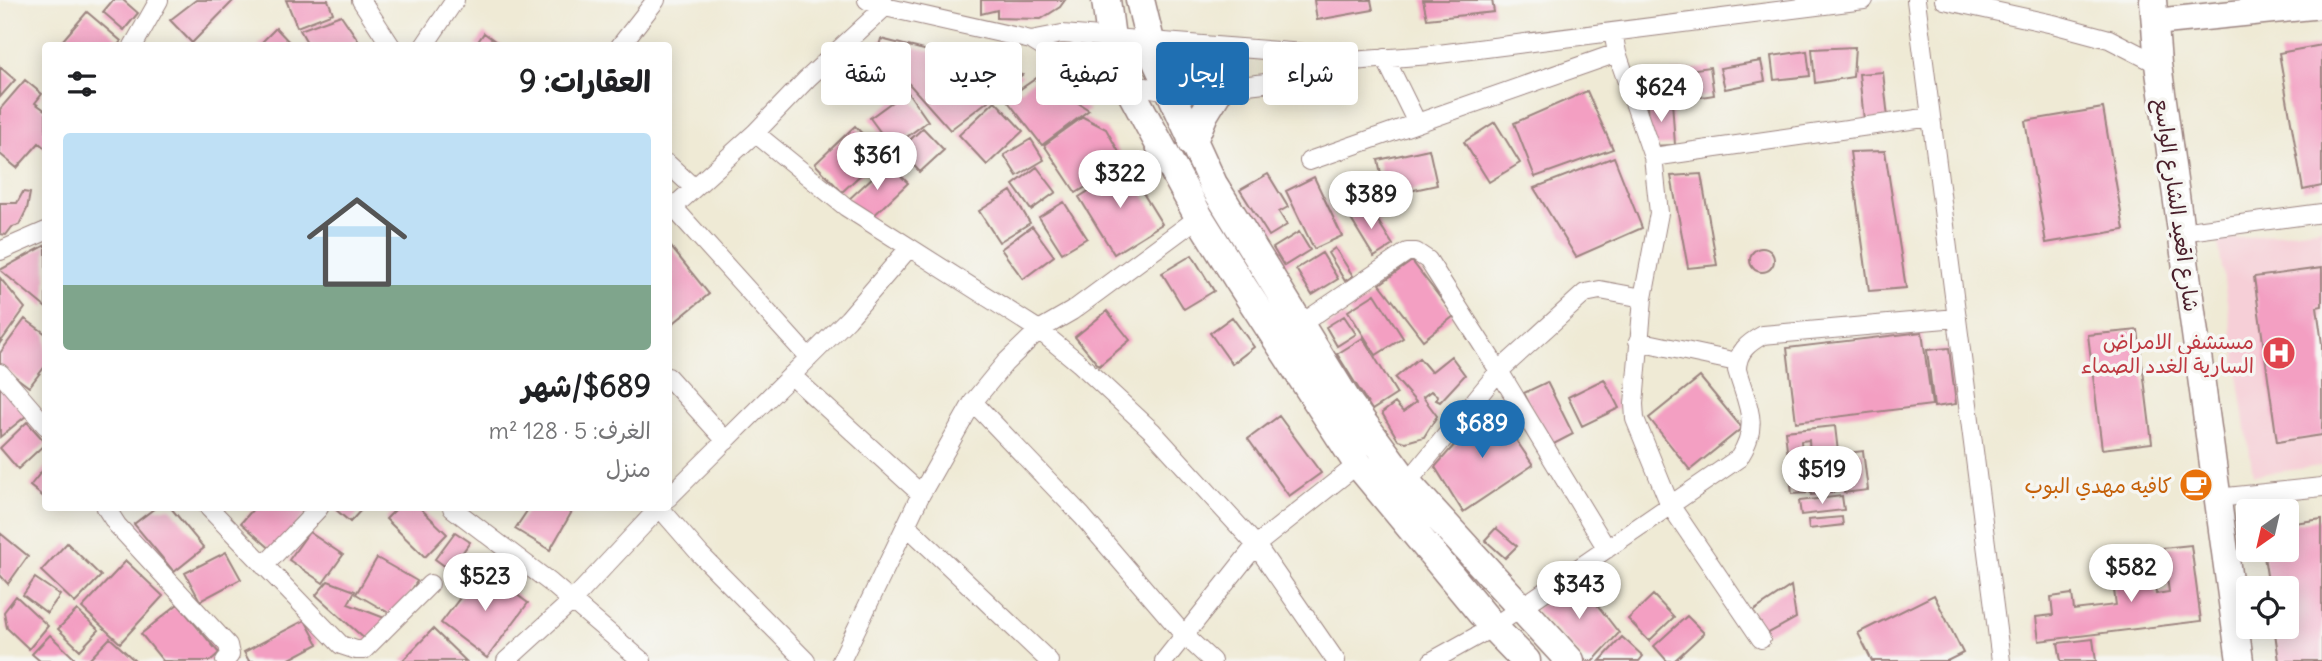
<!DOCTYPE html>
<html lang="ar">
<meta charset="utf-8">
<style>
:root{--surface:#fff;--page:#f6f6f6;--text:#202124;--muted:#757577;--accent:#1f6fb2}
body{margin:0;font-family:Delius,"Playpen Sans Arabic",sans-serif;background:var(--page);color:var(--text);direction:rtl;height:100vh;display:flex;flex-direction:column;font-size:26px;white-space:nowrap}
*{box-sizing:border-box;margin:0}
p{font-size:23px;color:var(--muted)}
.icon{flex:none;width:38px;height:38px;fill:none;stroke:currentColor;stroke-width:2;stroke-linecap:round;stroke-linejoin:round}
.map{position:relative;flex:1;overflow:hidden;direction:ltr}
.sheet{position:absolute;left:42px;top:42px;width:630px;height:469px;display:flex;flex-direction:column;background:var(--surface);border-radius:7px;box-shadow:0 4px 18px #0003;direction:rtl}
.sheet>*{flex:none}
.guide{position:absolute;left:693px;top:42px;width:665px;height:63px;direction:rtl;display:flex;gap:14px}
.needle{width:46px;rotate:214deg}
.tools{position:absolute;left:2236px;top:499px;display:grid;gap:14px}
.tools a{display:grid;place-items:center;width:63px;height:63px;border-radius:7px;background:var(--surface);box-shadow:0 4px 18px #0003;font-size:35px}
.price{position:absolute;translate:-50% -60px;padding:0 16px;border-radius:24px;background:#fff;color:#222;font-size:23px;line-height:46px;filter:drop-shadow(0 2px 4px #0008)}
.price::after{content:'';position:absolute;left:50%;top:42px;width:21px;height:16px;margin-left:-10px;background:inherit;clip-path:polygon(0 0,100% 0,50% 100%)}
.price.on{background:var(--accent);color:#fff}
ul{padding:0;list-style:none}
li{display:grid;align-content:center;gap:14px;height:371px;padding:0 21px}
li span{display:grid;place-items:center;height:217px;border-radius:7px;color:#555}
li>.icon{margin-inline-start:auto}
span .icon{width:126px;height:126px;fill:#fffc;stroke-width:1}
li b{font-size:30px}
h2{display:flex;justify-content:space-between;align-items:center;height:84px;padding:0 21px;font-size:30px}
.chip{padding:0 24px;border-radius:7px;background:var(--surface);box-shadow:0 4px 18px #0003;font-size:24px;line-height:63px}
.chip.on{background:var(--accent);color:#fff}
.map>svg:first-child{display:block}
</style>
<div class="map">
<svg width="2322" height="661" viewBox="0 0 2322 661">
<rect width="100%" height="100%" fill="#f6f6f2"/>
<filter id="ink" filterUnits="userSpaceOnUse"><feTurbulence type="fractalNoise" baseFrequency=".0143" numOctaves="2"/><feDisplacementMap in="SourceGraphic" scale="14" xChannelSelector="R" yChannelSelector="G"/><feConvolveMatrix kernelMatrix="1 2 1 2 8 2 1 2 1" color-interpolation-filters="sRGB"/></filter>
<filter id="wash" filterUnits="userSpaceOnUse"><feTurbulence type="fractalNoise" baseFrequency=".00686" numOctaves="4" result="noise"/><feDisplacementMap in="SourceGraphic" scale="28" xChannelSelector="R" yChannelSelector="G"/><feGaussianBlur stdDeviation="1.57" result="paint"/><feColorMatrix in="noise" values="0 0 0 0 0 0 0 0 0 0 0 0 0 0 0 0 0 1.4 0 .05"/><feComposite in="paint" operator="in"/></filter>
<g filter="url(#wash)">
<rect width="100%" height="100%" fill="#efead5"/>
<path fill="#f6cfd7" d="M2322,228V466L2253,475L2218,241Z"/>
<g id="blocks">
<path fill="#f39fc2" d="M113,0H123L138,13L124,30L103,12Z
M196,0H234L192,43L170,20Z
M286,0H328L333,13L297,27Z
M981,0H1065L1060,7L1041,19L997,18V10L981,14Z
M1314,0H1371L1373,10L1317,20Z
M1423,0H1492L1494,12L1427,19Z
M87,12L121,41L117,46H70L63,40Z
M341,15L358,40L349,46H309L300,30Z
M276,28L293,46H258Z
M484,33L502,46H475Z
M881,39L1022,75L950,130L878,49Z
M2322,45V186L2303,190L2279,53Z
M1855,47L1853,77L1815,83L1812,49Z
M1807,51L1810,76L1774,80L1771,56Z
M1761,61L1765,81L1725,89L1720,68Z
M0,67L15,80L0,97Z
M1710,67L1714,95L1677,101L1672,72Z
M1883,72L1888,118L1864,120L1859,74Z
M1038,77L1089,110L1042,145L1006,99Z
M25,80L42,94L35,103L46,111V149L39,143L17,168L0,154V109Z
M907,91L928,121L892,148L870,118Z
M1587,91L1613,149L1535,177L1514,123Z
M995,101L1023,131L987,165L959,135Z
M1672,101L1675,145L1649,146L1647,103Z
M2103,108L2124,230L2046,243L2025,121Z
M1083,117L1106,129L1125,163L1076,193L1044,145Z
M1495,122L1520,163L1489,182L1464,142Z
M855,126L882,155L842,192L815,164Z
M923,128L944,150L920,172L899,150Z
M1031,139L1044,160L1017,176L1004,155Z
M1429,149L1437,185L1386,196L1378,160Z
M1885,151L1906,288L1869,291L1850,152Z
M1614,157L1642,228L1576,257L1534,188Z
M888,163L908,183L867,222L847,201Z
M1037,167L1056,192L1031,210L1013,185Z
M1127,167L1162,224L1114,254L1079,197Z
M1268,174L1288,207L1279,212L1287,225L1269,236L1240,190Z
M1701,174L1717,265L1688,268L1671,176Z
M1314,177L1342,236L1314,249L1286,191Z
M1011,191L1030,223L999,242L979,211Z
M23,192L30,193L27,209L19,225L12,227L6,235L0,234V203H17Z
M1064,202L1087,238L1062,253L1039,217Z
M1368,205L1393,245L1374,257L1349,216Z
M1032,226L1054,256L1023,279L1001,249Z
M1299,232L1310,250L1284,266L1273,248Z
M46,245V308L0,270Z
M671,247L709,294L670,326L668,249Z
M1750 260a12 12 0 1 1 24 0a12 12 0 1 1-24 0Z
M1335,248L1353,276L1345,281L1328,253Z
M1322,253L1338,279L1312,295L1296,269Z
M1192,255L1214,291L1184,309L1162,273Z
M1412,261L1454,316L1423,340L1380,284Z
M2322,268V306L2317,307L2322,344V435L2277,442L2254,277Z
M0,278L25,308L0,343Z
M1375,294L1403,338L1376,355L1348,311Z
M1107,311L1130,340L1099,366L1075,337Z
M1344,316L1356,334L1337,346L1326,327Z
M1232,317L1254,347L1232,364L1210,333Z
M25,319L46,334V365L29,387L0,365V353Z
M2138,330L2152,443L2102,449L2088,335Z
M1922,332L1932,405L1796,422L1787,348Z
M1363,338L1397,394L1372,410L1337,354Z
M1949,348L1956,404L1934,407L1927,350Z
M1451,356L1465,375L1440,402L1436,400L1438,396L1431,391L1423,397L1437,416L1424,437L1406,442L1398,440L1382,413L1395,403L1403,412L1416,402L1395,378L1419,358L1431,372Z
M1700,377L1742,428L1690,470L1649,418Z
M1604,379L1619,408L1582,426L1568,397Z
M1547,382L1573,434L1550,446L1524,393Z
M0,384L26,416L0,437Z
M1491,403L1533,465L1463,512L1435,467Z
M1279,416L1321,473L1289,496L1248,439Z
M27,422L46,443L18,469L0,448Z
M1835,426L1838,452L1810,455L1809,440L1801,441L1806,493L1792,494L1785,431Z
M1863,451L1868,490L1844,493L1839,454Z
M46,466V499L30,486Z
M1831,469L1834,492L1811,495L1808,472Z
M1842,496L1844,510L1801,515L1799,501Z
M155,508H171L204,548L174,572L134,524Z
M254,508H299L306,514L273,551L241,523Z
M334,508H363L350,522Z
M397,508H420L447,534L425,557L386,519Z
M529,508H574L550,550L515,529Z
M1842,517L1843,525L1809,529L1808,520Z
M2322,519V661H2279L2274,626H2287V588H2269L2263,550H2287V524Z
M1496,528L1517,546L1505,558L1485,540Z
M309,532L343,555L323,583L289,560Z
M455,532L470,542L450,570L435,559Z
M0,533L28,556L8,584L0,575Z
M67,543L101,576L75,603L41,571Z
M2191,545L2201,621L2039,641L2036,617L2053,615L2051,597L2072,594L2074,610L2116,605L2113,583L2154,578L2156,594L2169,592L2163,548Z
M226,552L241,579L200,601L185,573Z
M377,558L417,581L396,617L356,594Z
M126,561L163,596L120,643L82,608Z
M482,569L528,603L487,658L441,623Z
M35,578L60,595L47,613L23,595Z
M1577,579L1619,633L1593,661H1587L1535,609Z
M328,581L355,591L348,604L387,619L367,641L316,595Z
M1791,586L1796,618L1767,634L1752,612Z
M1653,595L1674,617L1649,641L1628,619Z
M1934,595L1963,653L1947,661H1872L1858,633Z
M16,596L48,626L29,649L7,628L4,612Z
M178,604L219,653L210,661H163L141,634Z
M77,610L99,630L80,650L58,629Z
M1687,616L1704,633L1674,661H1667L1654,646Z
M305,620L318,644L286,661H249L244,652Z
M433,629L466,661H402Z
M50,635L74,658L71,661H40L32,654Z
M1622,637L1643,656L1639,661H1600Z
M110,638L135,661H88Z
M2093,639L2096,661H2061L2058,643Z"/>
</g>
</g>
<g filter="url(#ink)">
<use href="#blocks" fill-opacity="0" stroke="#9c8480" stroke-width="2"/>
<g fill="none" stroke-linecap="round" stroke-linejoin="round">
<defs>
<path id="street" d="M361,0L391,46
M867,0L885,7L1031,40L1070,64L1127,84L1169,91L1206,90L1307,78L1325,63
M1916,0L2001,661
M1944,0L2053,24L2109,39L2158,64
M1613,32L1617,53L1653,157L1659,213L1643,298L1634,404L1635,419L1670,505L1761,639
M1031,40L1062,34L1304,53L1325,63L1431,55L1864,0
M133,46L159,0
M424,46L455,0
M620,46L656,0
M1385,58L1417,123
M755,133L846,207L1039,330L1079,363L1152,431L1256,545L1336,661
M1653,157L1931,117
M1309,161L1617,53
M668,164L694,188
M673,207L809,358
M668,212L755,133L807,79L885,7L883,0
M2181,232L2322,213
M0,251L46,231
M1301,324L1407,252H1416L1428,260L1499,371L1607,549
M1638,341L1737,362
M0,373L46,426
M791,375L921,494
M668,377L726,441
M973,402L1082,516L1184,635L1212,661
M1407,483L1499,371L1585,293L1600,290L1643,298
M668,498L848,319L909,248
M2217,498L2322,487
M106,508L117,525L228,645L230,655L225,661
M209,508L341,645L356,650H364L430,584
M452,508L551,583L642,661
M660,508L700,554L806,661
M906,525L1049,661
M264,566L319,508
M506,661L572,601L659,508
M841,661L921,494L973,402L1005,363L1039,330L1072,311L1199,217
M1164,661L1256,545L1358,464
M1432,661L1493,627L1739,458C1761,424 1747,405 1737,370C1737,352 1748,343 1763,335L1957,318"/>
<path id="secondary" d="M2153,0L2158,64L2240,661
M2155,22L2322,5"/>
<path id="primary" d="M1106,0L1111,38L1127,84L1199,217L1239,281L1358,464L1493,627L1526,661
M1140,0L1153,53L1213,184L1349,404L1407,483L1570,661
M1192,143L1204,114L1220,88"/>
</defs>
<use href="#street" stroke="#9c8480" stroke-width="20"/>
<use href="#secondary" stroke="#9c8480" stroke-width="29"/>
<use href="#primary" stroke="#9c8480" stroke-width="31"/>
<use href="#street" stroke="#fff" stroke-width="18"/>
<use href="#secondary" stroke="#fff" stroke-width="26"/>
<use href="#primary" stroke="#fff" stroke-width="28"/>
</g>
</g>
<defs>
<symbol id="hospital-disc" viewBox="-11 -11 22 22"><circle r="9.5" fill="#e0444e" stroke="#f6f6f2"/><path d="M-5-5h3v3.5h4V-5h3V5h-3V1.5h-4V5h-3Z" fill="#fff"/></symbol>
<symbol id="cafe-disc" viewBox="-11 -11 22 22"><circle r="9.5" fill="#e8710a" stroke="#f6f6f2"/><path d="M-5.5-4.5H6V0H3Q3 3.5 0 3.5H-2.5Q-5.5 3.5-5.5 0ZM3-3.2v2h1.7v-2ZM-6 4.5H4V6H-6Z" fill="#fff"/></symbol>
</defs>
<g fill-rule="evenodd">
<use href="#hospital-disc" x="2260" y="334" width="38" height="38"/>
<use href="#cafe-disc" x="2177" y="466" width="38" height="38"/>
</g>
<g text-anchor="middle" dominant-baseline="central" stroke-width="7" stroke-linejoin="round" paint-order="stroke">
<g font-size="21" fill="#4a1f2b" stroke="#f6f6f2">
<text transform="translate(2177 205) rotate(82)">شارع اقعيد الشارع الواسع</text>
</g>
<g font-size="21" fill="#be3a42" stroke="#f6f6f2" text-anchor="end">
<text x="2254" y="341">مستشفي الامراض<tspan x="2254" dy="24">السارية الغدد الصماء</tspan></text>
</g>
<g font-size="21" fill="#c56008" stroke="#f6f6f2" text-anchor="end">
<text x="2172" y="485">كافيه مهدي البوب</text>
</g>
</g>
</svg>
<div class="tools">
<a><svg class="needle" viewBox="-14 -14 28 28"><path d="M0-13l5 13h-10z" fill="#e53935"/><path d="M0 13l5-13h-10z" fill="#757577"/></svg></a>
<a><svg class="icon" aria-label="locate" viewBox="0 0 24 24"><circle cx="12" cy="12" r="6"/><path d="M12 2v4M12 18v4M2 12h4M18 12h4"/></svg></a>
</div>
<b class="price" style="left:1661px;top:124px">$624</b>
<b class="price" style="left:877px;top:192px">$361</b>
<b class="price" style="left:1120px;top:210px">$322</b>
<b class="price" style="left:1371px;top:231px">$389</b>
<b class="price on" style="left:1482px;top:460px">$689</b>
<b class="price" style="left:1822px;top:506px">$519</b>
<b class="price" style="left:2131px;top:604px">$582</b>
<b class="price" style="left:485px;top:613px">$523</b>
<b class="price" style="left:1579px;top:621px">$343</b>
<div class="guide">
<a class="chip">شراء</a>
<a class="chip on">إيجار</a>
<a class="chip">تصفية</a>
<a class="chip">جديد</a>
<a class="chip">شقة</a>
</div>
<section class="sheet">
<h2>العقارات: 9<svg class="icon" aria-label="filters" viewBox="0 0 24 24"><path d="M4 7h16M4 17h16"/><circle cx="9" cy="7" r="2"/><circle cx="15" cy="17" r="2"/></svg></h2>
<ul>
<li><span style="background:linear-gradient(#bfe0f5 70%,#7fa58c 0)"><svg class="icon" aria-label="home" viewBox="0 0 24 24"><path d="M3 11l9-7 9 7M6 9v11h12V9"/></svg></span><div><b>$689/شهر</b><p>الغرف: 5 · 128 m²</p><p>منزل</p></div></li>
</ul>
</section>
</div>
